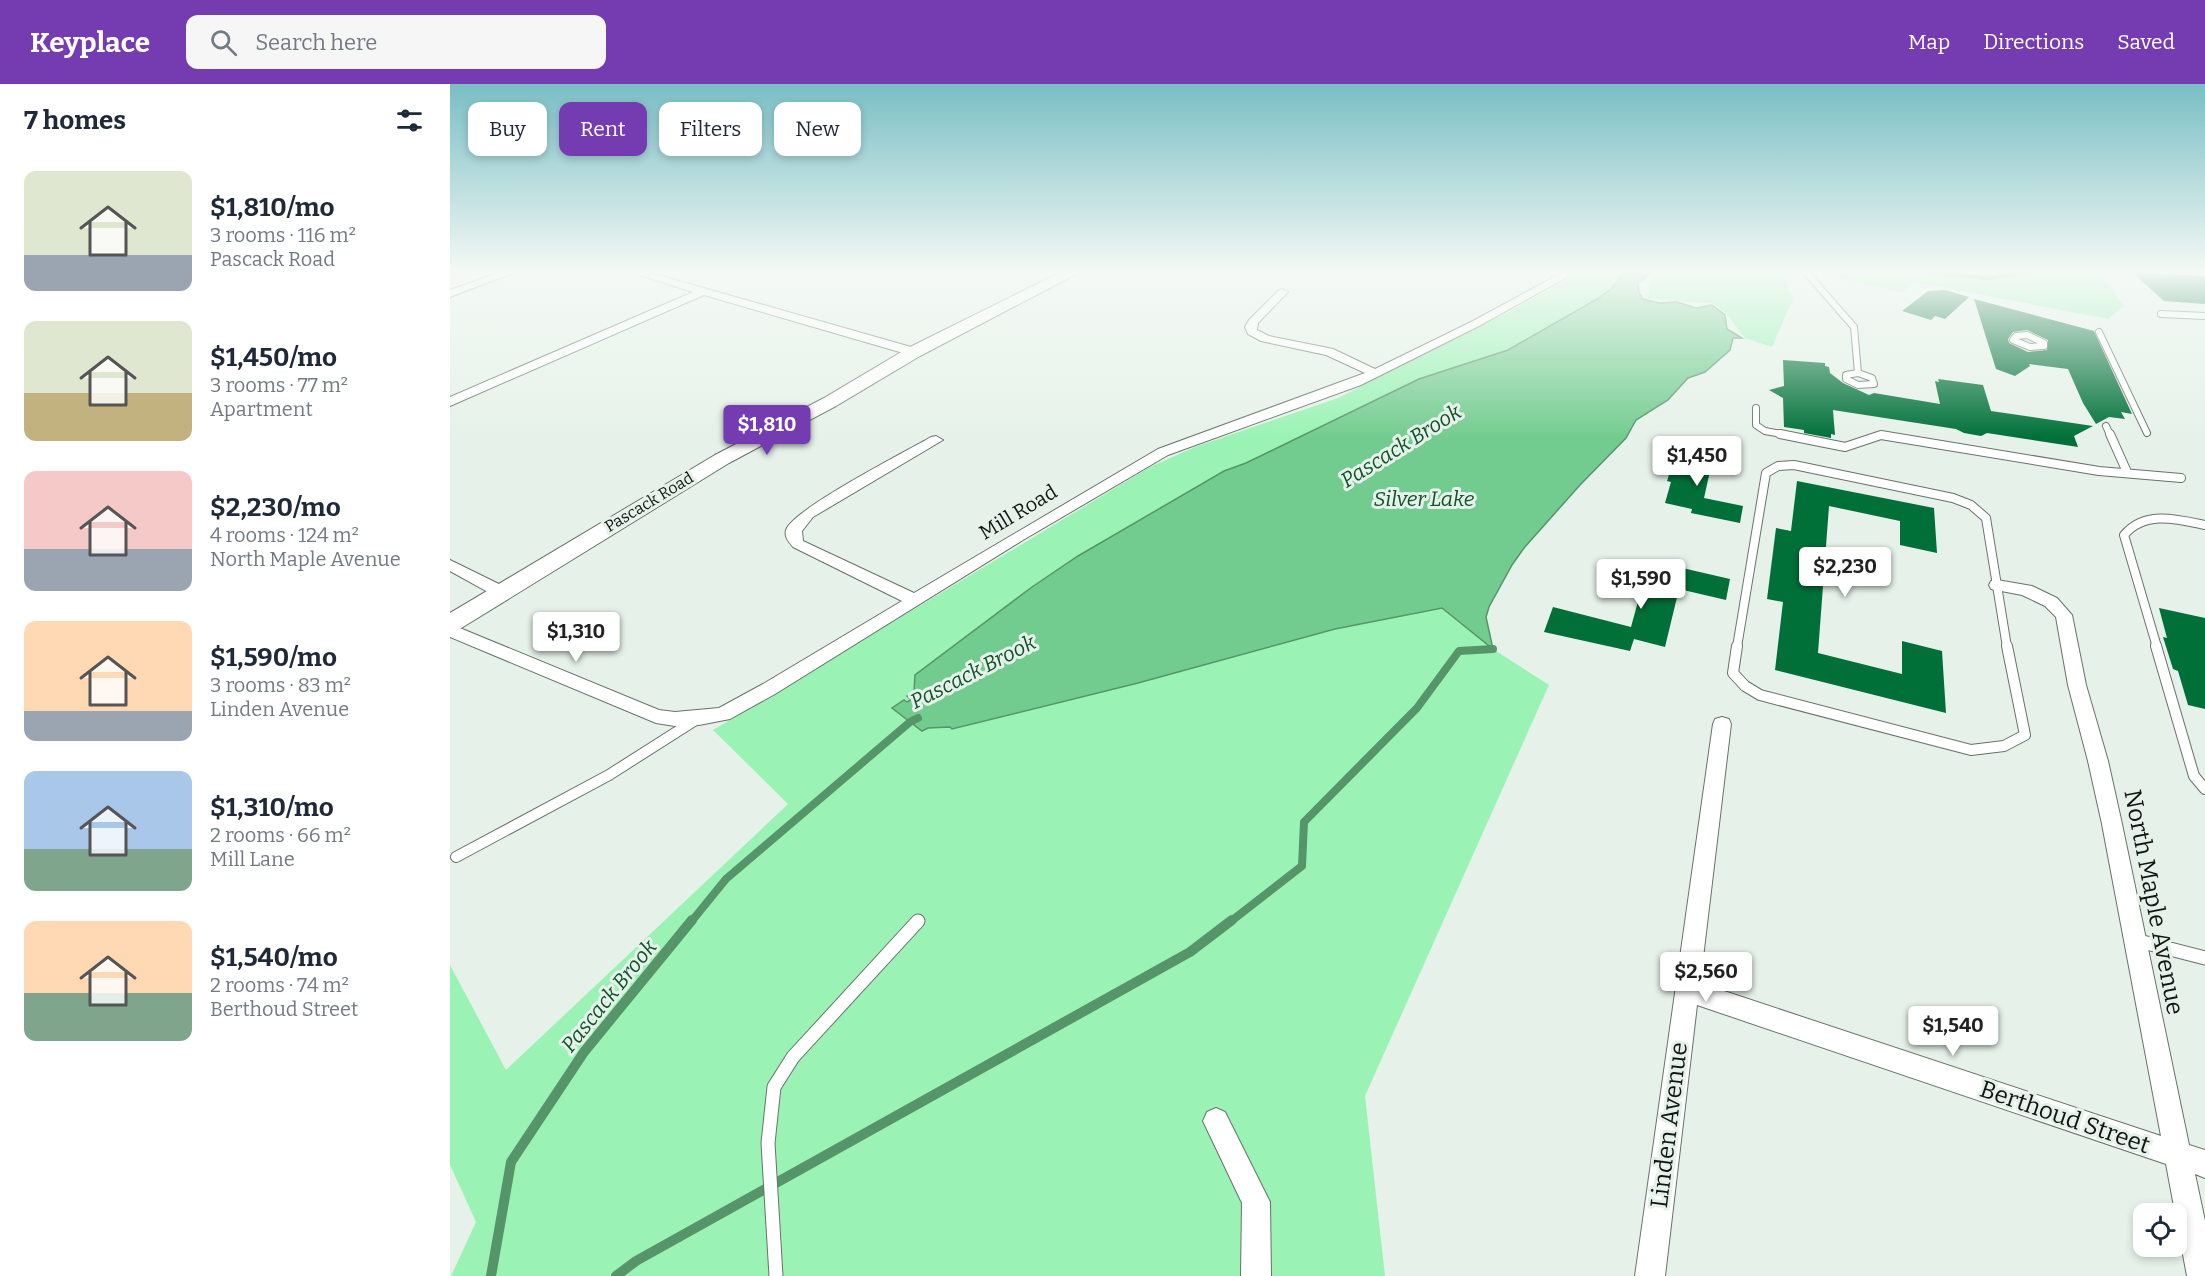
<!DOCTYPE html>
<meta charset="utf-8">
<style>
:root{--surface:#fff;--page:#f6f6f7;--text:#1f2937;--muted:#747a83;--accent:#753cb2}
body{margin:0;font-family:Bitter,serif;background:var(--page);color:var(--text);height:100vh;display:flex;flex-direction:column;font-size:22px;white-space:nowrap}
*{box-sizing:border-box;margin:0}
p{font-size:20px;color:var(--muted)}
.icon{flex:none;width:33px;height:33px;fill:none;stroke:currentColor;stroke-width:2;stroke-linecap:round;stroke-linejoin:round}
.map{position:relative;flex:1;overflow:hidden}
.side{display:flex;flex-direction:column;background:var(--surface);width:450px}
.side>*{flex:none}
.hud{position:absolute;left:18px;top:18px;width:570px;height:54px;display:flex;gap:12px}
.controls{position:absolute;left:1683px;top:1119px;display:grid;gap:12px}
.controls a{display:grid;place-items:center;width:54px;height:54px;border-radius:12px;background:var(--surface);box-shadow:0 3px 9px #0003;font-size:30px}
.price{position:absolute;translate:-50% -51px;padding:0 14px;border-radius:6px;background:#fff;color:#222;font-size:20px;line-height:39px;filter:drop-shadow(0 2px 3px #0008)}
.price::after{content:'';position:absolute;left:50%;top:36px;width:18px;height:14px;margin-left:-9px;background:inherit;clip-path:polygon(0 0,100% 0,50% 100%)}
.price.current{background:var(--accent);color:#fff}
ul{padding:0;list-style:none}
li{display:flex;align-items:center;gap:18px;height:150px;padding:0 24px}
li span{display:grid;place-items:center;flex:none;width:168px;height:120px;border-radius:12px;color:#555}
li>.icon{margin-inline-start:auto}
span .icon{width:72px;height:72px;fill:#fffc;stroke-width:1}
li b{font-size:26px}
h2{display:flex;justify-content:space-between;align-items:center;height:72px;padding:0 24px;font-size:26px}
.pill{padding:0 21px;border-radius:12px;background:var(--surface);box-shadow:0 3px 9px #0003;font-size:21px;line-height:54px}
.pill.current{background:var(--accent);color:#fff}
header{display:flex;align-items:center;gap:36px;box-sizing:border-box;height:84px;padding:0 30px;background:var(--accent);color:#fff}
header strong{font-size:28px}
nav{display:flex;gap:33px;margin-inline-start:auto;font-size:21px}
.search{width:420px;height:54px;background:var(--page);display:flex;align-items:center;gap:15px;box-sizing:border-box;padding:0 21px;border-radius:12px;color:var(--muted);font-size:22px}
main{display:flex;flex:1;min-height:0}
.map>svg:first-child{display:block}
</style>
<header>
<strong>Keyplace</strong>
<div class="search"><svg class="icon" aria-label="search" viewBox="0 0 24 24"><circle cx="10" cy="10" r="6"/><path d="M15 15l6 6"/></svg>Search here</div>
<nav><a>Map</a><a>Directions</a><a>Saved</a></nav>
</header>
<main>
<section class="side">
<h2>7 homes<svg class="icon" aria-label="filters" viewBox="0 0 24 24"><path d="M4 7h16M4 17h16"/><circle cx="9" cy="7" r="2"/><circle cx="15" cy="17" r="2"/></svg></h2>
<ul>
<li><span style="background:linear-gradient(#dfe7d0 70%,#9aa5b1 0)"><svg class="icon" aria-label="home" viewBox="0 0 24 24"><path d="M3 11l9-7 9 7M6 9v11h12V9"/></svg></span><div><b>$1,810/mo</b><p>3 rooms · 116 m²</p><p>Pascack Road</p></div></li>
<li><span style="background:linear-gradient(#dfe7d0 60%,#c2b280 0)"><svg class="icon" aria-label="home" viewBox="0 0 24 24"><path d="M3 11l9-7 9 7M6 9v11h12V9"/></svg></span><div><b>$1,450/mo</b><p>3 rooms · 77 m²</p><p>Apartment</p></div></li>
<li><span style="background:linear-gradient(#f6c9c9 65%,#9aa5b1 0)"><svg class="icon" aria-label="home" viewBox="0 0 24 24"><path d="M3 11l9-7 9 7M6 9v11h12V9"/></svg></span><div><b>$2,230/mo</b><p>4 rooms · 124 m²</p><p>North Maple Avenue</p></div></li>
<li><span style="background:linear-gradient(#ffd9b3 75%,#9aa5b1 0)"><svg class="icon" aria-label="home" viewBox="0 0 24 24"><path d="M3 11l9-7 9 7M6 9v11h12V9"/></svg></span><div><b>$1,590/mo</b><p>3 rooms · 83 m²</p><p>Linden Avenue</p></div></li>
<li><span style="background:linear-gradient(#a9c7e8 65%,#7fa58c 0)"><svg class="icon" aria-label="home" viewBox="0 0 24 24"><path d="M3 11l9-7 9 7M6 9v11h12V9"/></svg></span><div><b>$1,310/mo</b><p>2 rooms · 66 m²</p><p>Mill Lane</p></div></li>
<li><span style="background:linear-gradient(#ffd9b3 60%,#7fa58c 0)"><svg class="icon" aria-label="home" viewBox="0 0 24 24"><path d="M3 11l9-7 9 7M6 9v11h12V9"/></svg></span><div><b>$1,540/mo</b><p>2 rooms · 74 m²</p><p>Berthoud Street</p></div></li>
</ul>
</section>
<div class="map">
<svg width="1755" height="1192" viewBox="0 0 1755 1192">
<rect width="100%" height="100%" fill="#e6f2e9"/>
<path fill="#9af3b4" d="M1132,187H1176L1162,204L1147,215L1058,266L969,295L796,379L774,387L628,472L582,503L465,591L462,615L457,618L472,647L478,644L500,643L885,545L992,524L1043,565L1099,601L915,1012L935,1192H1L26,1138L0,1081V881L56,986L338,720L263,646L700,383L745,363L888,314L1060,227Z
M1202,187H1330L1343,215L1322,263L1295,254L1276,229L1264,220L1198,214Z
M1373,187H1647L1674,222L1658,235L1465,198L1452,208L1392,195Z"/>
<path fill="#73cc8f" stroke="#56956a" stroke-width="1.5" d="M1176,187H1207L1188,198L1189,209L1193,215L1209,219L1227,218L1246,224L1262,221L1275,231L1277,245L1292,254H1283L1280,266L1255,288L1238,294L1218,316L1186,336L1176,354L1130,401L1074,464L1062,481L1039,523L1036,533L1043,565L992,524L885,545L688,599L502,645L500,643L478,644L472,647L442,624L454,616L457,618L461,616L457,612L464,607L465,591L582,503L628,472L774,387L796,379L969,295L1058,266L1147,215L1162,204Z"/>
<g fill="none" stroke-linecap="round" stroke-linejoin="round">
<path stroke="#56956a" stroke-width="4.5" d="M1475,187L1537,194L1583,187"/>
<path stroke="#56956a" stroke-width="8" d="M241,838L276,795L460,638L468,634
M780,838L852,782L854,738L967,624L1009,567L1043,565"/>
<path stroke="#56956a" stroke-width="10" d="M41,1192L61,1078L134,968L242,836
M166,1192L186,1177L740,868L782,836"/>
</g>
<path fill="#007038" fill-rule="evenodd" d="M1682,188L1755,192V220L1714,217Z
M1495,206L1519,213L1495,235L1485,232L1481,236L1452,227L1478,207Z
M1524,215L1644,247L1682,330L1671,328L1675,335L1659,333L1646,340L1633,319L1618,285L1579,280L1580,282L1565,292L1546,285ZM1577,246L1598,256L1597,266L1578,268L1559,259L1558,255L1563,248Z
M1333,276L1375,279V282L1379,283L1380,289L1393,299L1419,311L1424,309L1490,320L1485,297L1489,298L1488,295L1533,301L1541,327L1643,342L1624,352L1628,363L1537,349L1531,352L1514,349L1506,345L1383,326L1385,351L1381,350V354L1354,349V346L1334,343L1333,314L1319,306L1334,302Z
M1230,363L1264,369L1254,414L1293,422L1290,439L1241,429L1242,425L1215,419L1221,398L1217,397L1224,375H1227Z
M1347,397L1484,424L1487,469L1450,461V437L1379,422L1368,569L1452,590V557L1492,567L1496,629L1325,586L1333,518L1317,515L1326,444L1341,447Z
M1198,481L1227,487L1228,483L1280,495L1276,516L1229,505L1215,563L1184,555L1180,567L1094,548L1103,523L1181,543Z
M1709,524L1755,534V625L1738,621L1728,587L1723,585L1713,553L1717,554Z"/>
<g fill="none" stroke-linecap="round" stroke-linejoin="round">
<defs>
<path id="lane-far3" d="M1355,187L1404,243L1408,289
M1711,230L1755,232
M1649,248L1697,349
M1577,251L1594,259V262L1580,263L1563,256L1566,252Z
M1408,289L1422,294L1424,300L1408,301L1396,295V291Z
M1306,324V341L1315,347L1337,351
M1656,342L1660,351
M1430,351H1434"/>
<path id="lane-far2" d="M1330,350L1395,363L1431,351L1649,387L1731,394
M1660,350L1677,388
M1287,563L1316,389L1328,382L1344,381L1503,414L1521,421L1536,434L1557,563
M1707,563L1674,451C1695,426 1727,435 1755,441"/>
<path id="lane-far1" d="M1287,562L1283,589L1295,602L1310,611L1521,666L1554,662L1575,651L1557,562
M1706,562L1744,692L1755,705
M6,773L159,691L247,635"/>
<path id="lane" d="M1685,856L1755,874
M326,1192L318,1059L324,1003L343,973L468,837"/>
<path id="street" d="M53,187H68L0,213V206Z
M177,187H194L468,265L470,268L464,272L460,271L254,211L0,322V313L243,208Z
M1115,187H1128L1029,242L911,301L718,371L573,456L325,610L280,635L249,641L225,642L206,639L0,553V540L209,626L225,628L269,624L313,600L452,517L343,463C339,458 334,453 336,446C343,425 457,367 481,353L486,352L493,356L363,433L352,447L353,457L464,509L708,365L915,289L876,271L811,257L798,250L795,243L799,236L829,206L833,205L838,208L808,239L807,246L819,252L883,265L925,285L1021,238Z
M0,476L57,504L59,508L57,512H45L0,487Z
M1547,496L1582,502L1607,514L1622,531L1636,601L1658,677L1672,740L1739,1061L1755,1066V1094L1745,1090L1755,1137V1192H1737L1716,1080L1247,921L1215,1192H1185L1263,640L1265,635L1272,633L1279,635L1281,640L1250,899L1711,1052L1652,740L1638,677L1618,601L1606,533L1595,522L1572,511L1541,505L1539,501L1541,497Z
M766,1024L775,1028L820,1118L821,1192H791L792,1119L753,1037L757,1028Z"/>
<path id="secondary" d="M613,187H632L470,272L386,322L279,379L8,546L0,548V529L265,371L374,314L458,264Z"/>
</defs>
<use href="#lane-far3" stroke="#68726a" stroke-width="8"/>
<use href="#lane-far2" stroke="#68726a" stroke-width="10"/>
<use href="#lane-far1" stroke="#68726a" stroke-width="12"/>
<use href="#lane" stroke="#68726a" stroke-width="15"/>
<use href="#street" stroke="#68726a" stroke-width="2"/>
<use href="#secondary" stroke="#68726a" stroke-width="2"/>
<use href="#lane-far3" stroke="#fff" stroke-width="6"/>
<use href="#lane-far2" stroke="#fff" stroke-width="8"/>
<use href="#lane-far1" stroke="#fff" stroke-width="10"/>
<use href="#lane" stroke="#fff" stroke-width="13"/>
<use href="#street" fill="#fff" fill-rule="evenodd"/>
<use href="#secondary" fill="#fff" fill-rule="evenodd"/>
</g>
<linearGradient id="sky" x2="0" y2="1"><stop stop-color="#79bec4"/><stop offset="0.53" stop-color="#f4f9f5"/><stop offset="1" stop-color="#f4f9f5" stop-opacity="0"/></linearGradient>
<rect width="1755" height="354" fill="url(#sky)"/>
<g text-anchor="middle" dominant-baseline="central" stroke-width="6" stroke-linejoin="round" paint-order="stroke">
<g font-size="16" fill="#121613" stroke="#e6f2e9">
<text transform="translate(199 418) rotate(-31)">Pascack Road</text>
</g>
<g font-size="20" fill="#121613" stroke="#e6f2e9">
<text transform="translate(568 428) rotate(-31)">Mill Road</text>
</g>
<g font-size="21" font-style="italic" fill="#10532c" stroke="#e6f2e9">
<text transform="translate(951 362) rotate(-32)">Pascack Brook</text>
<text x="974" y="415">Silver Lake</text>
<text transform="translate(523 588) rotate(-27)">Pascack Brook</text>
<text transform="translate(159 912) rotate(-51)">Pascack Brook</text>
</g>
<g font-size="24" fill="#121613" stroke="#e6f2e9">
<text transform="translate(1704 818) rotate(79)">North Maple Avenue</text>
<text transform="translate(1615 1033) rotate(19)">Berthoud Street</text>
<text transform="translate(1219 1041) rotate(-83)">Linden Avenue</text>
</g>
</g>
</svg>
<div class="controls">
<a><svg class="icon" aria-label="locate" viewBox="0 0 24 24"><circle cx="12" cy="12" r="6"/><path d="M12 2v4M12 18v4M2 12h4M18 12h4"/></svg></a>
</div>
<b class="price current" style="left:317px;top:372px">$1,810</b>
<b class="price" style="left:1247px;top:403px">$1,450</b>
<b class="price" style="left:1395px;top:514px">$2,230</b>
<b class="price" style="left:1191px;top:526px">$1,590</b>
<b class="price" style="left:126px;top:579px">$1,310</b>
<b class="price" style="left:1256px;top:919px">$2,560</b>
<b class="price" style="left:1503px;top:973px">$1,540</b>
<div class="hud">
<a class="pill">Buy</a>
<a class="pill current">Rent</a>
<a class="pill">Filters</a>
<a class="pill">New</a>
</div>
</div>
</main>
